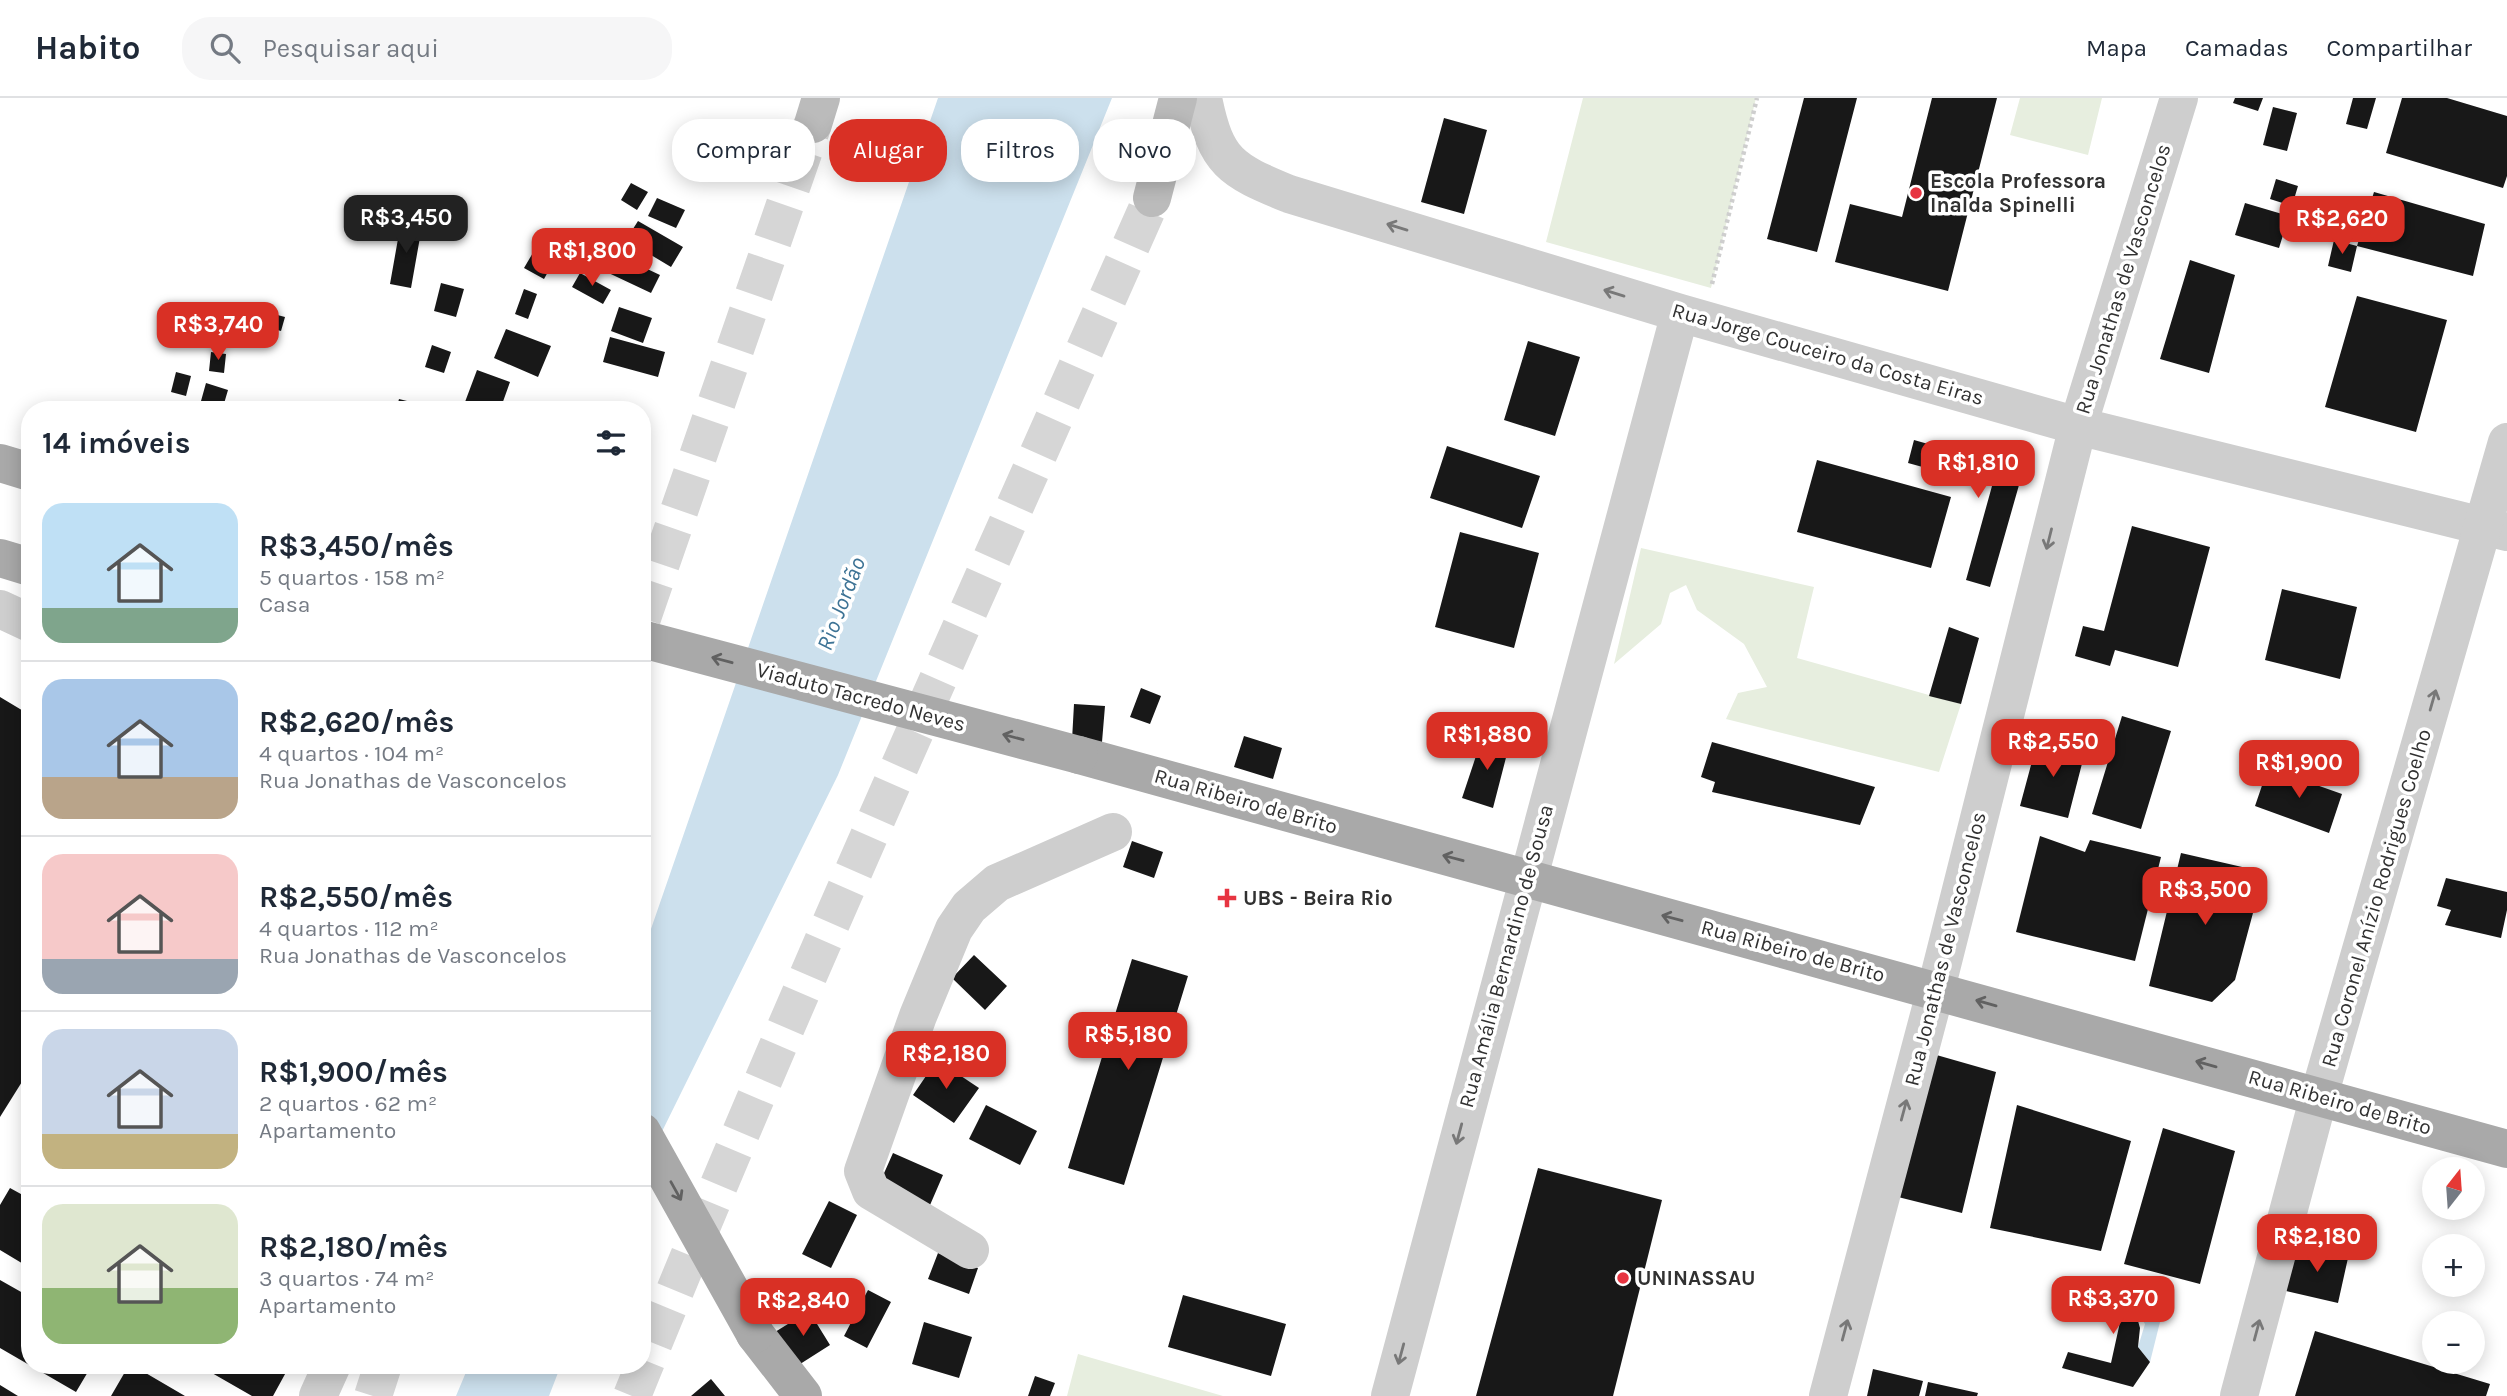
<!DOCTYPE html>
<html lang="pt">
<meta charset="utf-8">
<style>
:root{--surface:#fff;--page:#f6f6f7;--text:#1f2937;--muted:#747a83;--line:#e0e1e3;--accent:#d93025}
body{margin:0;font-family:Karla,sans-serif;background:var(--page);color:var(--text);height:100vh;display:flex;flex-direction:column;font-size:26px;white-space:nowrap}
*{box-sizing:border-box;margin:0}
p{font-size:23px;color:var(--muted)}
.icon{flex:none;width:38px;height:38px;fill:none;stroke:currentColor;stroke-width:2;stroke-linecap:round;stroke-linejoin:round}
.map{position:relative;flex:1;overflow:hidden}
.sheet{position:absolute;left:21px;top:303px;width:630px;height:973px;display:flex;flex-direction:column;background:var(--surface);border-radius:28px;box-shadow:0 4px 18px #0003}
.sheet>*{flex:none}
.hud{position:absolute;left:672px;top:21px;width:665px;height:63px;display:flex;gap:14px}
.needle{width:46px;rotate:17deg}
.controls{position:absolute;left:2422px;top:1059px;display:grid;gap:14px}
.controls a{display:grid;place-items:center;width:63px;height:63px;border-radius:50%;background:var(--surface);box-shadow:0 4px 18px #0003;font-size:35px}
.price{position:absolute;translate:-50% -60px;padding:0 16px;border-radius:14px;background:var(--accent);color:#fff;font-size:23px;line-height:46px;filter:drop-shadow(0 2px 4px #0008)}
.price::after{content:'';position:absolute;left:50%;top:42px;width:21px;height:16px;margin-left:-10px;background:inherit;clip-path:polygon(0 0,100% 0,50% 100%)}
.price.on{background:#222;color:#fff}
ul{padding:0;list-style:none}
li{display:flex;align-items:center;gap:21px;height:175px;padding:0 21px}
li+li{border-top:2px solid var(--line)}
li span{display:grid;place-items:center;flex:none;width:196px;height:140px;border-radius:21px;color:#555}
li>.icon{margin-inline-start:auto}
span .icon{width:84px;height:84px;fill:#fffc;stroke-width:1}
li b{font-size:30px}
h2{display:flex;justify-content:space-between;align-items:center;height:84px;padding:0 21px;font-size:30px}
.tag{padding:0 24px;border-radius:28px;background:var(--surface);box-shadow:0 4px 18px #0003;font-size:24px;line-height:63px}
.tag.on{background:var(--accent);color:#fff}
header{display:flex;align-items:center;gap:42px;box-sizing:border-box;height:98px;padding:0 35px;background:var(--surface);border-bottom:2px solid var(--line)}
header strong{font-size:33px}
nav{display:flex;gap:38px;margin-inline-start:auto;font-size:24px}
.search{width:490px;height:63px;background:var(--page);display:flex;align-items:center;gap:18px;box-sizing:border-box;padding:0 24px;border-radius:28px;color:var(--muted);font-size:26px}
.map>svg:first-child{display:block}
</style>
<header>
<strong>Habito</strong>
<div class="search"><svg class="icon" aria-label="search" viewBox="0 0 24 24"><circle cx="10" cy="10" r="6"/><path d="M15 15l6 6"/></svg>Pesquisar aqui</div>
<nav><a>Mapa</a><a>Camadas</a><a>Compartilhar</a></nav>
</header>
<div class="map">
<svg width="2507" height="1298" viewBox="0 0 2507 1298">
<rect width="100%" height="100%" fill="#fff"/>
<path fill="#e7eedf" d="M1583,0H1756L1711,190L1546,144Z
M2020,0H2102L2088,57L2010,37Z
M1641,450L1814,489L1797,560L1961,606L1939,674L1726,621L1738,595L1767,589L1744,546L1697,512L1686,487L1670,495L1661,526L1614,566Z
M1078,1256L1223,1298H1067Z"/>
<path fill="#cce0ed" d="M938,0H1112L838,677L642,1074V857Z
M2133,1198L2156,1203L2161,1220L2150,1264L2138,1249L2145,1226L2134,1209Z
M469,1267H561L549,1298H456Z"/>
<path fill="#181818" d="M1804,0H1857L1817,154L1767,141Z
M1932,0H1997L1948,193L1835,164L1850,106L1902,119Z
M2235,0H2263L2258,13L2233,5Z
M2353,0H2376L2367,31L2346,26Z
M2402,0H2447L2507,18V78L2503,90L2386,55Z
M2273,9L2297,15L2287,53L2263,47Z
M1444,20L1487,32L1464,116L1421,104Z
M2276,81L2298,88L2292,108L2270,101Z
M631,85L648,94L637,112L621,102Z
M2374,94L2485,126L2473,178L2357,148Z
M657,100L685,112L676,130L648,118Z
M2245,105L2289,118L2279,150L2235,137Z
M638,123L683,149L671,169L626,142Z
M401,124L422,128L411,190L390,186Z
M581,136L597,144L587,167L570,160Z
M2334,142L2357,148L2351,174L2328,168Z
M607,152L660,177L651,195L598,170Z
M534,153L554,163L544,181L524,170Z
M2190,162L2235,177L2209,275L2160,261Z
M580,175L611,192L603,206L572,189Z
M441,185L464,191L456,219L434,213Z
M524,191L537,196L528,221L515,216Z
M2357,198L2447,222L2416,334L2325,309Z
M619,209L652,220L643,245L611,233Z
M262,213L285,219L281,233L258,227Z
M506,231L551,248L538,279L494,260Z
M610,239L665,254L658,279L603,264Z
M1528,243L1580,259L1555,338L1504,322Z
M432,247L451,254L444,275L425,269Z
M211,254L226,256L224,275L209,273Z
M477,272L510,284L500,312H462Z
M176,274L191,278L186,298L171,294Z
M206,285L228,292L223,309L201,303Z
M399,301L431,309V312H396Z
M1914,342L2023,373L1990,489L1966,482L1992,388L1908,365Z
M1447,348L1540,378L1522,430L1430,400Z
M1817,362L1951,399L1931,470L1797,434Z
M2132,428L2210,449L2178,569L2115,552L2110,568L2075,558L2083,528L2104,533Z
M1460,434L1539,455L1514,550L1435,529Z
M2282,491L2357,509L2340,581L2265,562Z
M1949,529L1979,540L1961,606L1929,598Z
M1141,590L1161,598L1150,626L1130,619Z
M0,599L30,617V971L0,1019Z
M1074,606L1105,608L1102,644L1072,642Z
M2122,618L2171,633L2141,731L2092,716Z
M1484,634L1509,648L1493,710L1462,700Z
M1244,638L1282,650L1273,681L1234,669Z
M2038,641L2085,654L2068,720L2020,708Z
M1712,644L1875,689L1860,727L1712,694L1715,684L1701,679Z
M2268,670L2342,696L2329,735L2255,708Z
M2040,738L2085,754L2090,742L2161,759L2135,863L2016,834Z
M1132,743L1163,754L1154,780L1123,769Z
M2181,755L2264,774L2235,882L2212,904L2149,888Z
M2446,780L2507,794V812L2501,840L2445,827L2451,812L2437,808Z
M974,857L1007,888L985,912L952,880Z
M1132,861L1188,878L1124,1087L1068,1070Z
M1933,956L1996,974L1962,1115L1898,1099Z
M937,962L979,990L954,1025L913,997Z
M986,1007L1037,1033L1020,1067L969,1041Z
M2017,1007L2131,1043L2101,1153L1990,1130Z
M2163,1030L2235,1053L2200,1186L2124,1166Z
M893,1055L943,1077L927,1114L877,1091Z
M1538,1070L1662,1102L1613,1298H1476Z
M10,1090L30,1101V1170L0,1152V1107Z
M829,1103L857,1117L831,1170L802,1156Z
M2296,1148L2348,1160L2338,1205L2286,1193Z
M938,1155L978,1170L969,1196L928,1181Z
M2083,1181L2133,1189L2134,1209L2140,1230L2138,1249L2150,1264L2133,1289L2062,1270L2068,1254L2111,1265L2122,1215L2078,1202Z
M0,1182L30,1199V1267H92L76,1294L0,1250Z
M868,1192L891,1204L867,1250L844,1238Z
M1183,1197L1286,1226L1271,1278L1168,1249Z
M809,1213L830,1247L797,1268L775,1234Z
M924,1224L972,1239L959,1280L912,1266Z
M2315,1233L2490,1286L2486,1298H2295Z
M129,1267H132L185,1298H111Z
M198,1267H290L273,1298H252Z
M1873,1271L1923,1283L1919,1298H1867Z
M1035,1278L1055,1285L1050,1298H1028Z
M711,1281L725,1298H691Z
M1928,1284L1978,1295L1977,1298H1925Z
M0,1287L18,1298H0Z"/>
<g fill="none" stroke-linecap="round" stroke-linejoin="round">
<path stroke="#d6d6d6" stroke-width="38" stroke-dasharray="38 19" stroke-linecap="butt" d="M642,520L813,26
M373,1298L383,1267
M632,1298C795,894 976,498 1152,100"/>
<path stroke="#cecece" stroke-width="4.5" stroke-dasharray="3.5 3.5" stroke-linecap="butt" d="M1712,186L1757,0"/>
<path stroke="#cecece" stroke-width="38" d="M1203,0C1216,65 1231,72 1289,96L1680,215L2078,328L2507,434
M970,1152L871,1093L863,1073L918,918L954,831L969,809L997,785L1113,734
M1390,1298L1680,215
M1828,1298L1936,891L2078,328L2179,0"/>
<path stroke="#cecece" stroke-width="38" d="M0,511L30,525
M318,1298L332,1267
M2239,1298L2319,998L2507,344"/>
<path stroke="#bbb" stroke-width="38" d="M813,26L821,0
M1152,100L1178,0"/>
<path stroke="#a9a9a9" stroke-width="38" d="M0,365L30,374
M0,460L30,469
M1079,657L2507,1051
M755,1236L803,1298"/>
<path stroke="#a9a9a9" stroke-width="38" d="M642,541L1079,657
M642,1034L755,1236"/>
</g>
<defs><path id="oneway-shaft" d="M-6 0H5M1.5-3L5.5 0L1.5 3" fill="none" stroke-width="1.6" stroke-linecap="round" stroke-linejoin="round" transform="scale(1.75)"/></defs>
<g stroke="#787878">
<use href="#oneway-shaft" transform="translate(1397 129) rotate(-163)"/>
<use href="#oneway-shaft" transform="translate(1614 195) rotate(-163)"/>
<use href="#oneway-shaft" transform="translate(2049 441) rotate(104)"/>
<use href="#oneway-shaft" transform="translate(2433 602) rotate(-74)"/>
<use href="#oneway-shaft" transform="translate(1904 1012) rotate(-75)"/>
<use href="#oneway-shaft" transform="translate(1459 1036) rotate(105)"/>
<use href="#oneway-shaft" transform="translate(1845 1232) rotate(-75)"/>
<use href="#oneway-shaft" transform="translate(2257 1232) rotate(-75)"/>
<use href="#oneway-shaft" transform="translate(1401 1256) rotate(105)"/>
</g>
<g stroke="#616161">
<use href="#oneway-shaft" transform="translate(722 562) rotate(-165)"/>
<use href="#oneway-shaft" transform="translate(1013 639) rotate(-165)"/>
<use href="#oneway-shaft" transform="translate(1453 760) rotate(-165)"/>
<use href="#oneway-shaft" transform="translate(1672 820) rotate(-165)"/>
<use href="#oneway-shaft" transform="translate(1986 905) rotate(-164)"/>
<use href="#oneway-shaft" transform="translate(2206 966) rotate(-164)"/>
<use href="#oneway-shaft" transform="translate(676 1093) rotate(61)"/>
</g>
<g fill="#e73441" stroke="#fff" stroke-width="2.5">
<circle cx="1916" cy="95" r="7"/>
<path d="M1223.5 789.5h7v7h7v7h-7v7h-7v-7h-7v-7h7z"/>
<circle cx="1623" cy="1180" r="7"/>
</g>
<g text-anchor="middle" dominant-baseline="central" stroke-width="7" stroke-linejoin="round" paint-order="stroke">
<g font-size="21" font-weight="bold" fill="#313131" stroke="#fff" text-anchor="start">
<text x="1930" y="83">Escola Professora<tspan x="1930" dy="24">Inalda Spinelli</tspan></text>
<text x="1243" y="800">UBS - Beira Rio</text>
<text x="1637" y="1180">UNINASSAU</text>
</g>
<g font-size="21" fill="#313131" stroke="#fff">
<text transform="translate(2123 181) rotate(-73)">Rua Jonathas de Vasconcelos</text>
<text transform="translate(1828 256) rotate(16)">Rua Jorge Couceiro da Costa Eiras</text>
<text transform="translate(861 599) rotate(15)">Viaduto Tacredo Neves</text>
<text transform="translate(1246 703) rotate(16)">Rua Ribeiro de Brito</text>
<text transform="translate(2376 800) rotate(-74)">Rua Coronel Anízio Rodrigues Coelho</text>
<text transform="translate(1945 851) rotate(-76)">Rua Jonathas de Vasconcelos</text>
<text transform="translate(1793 853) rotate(15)">Rua Ribeiro de Brito</text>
<text transform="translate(1506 858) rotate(-75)">Rua Amália Bernardino de Sousa</text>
<text transform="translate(2340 1004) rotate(16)">Rua Ribeiro de Brito</text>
</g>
<g font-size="23" font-style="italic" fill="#3d7395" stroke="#fff">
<text transform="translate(841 506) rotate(-69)">Rio Jordão</text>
</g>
</g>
</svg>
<div class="controls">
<a><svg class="needle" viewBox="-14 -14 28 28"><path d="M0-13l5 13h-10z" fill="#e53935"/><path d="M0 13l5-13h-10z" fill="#747a83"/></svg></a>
<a>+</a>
<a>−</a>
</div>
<b class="price on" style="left:406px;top:157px">R$3,450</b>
<b class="price" style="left:2342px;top:158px">R$2,620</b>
<b class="price" style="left:592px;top:190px">R$1,800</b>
<b class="price" style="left:218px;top:264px">R$3,740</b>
<b class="price" style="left:1978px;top:402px">R$1,810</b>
<b class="price" style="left:1487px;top:674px">R$1,880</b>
<b class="price" style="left:2053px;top:681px">R$2,550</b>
<b class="price" style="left:2299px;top:702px">R$1,900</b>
<b class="price" style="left:2205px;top:829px">R$3,500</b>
<b class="price" style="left:1128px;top:974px">R$5,180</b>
<b class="price" style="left:946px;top:993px">R$2,180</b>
<b class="price" style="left:2317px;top:1176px">R$2,180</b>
<b class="price" style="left:2113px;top:1238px">R$3,370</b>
<b class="price" style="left:803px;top:1240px">R$2,840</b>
<div class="hud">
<a class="tag">Comprar</a>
<a class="tag on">Alugar</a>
<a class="tag">Filtros</a>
<a class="tag">Novo</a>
</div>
<section class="sheet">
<h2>14 imóveis<svg class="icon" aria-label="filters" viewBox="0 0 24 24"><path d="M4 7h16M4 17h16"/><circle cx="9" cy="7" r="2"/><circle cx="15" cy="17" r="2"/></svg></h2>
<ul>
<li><span style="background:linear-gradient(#bfe0f5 75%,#7fa58c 0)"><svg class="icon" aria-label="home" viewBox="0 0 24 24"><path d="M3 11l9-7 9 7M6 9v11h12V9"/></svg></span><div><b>R$3,450/mês</b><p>5 quartos · 158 m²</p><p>Casa</p></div></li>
<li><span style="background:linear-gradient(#a9c7e8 70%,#b9a48a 0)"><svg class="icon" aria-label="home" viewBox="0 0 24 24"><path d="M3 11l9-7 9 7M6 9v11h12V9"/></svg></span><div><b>R$2,620/mês</b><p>4 quartos · 104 m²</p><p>Rua Jonathas de Vasconcelos</p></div></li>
<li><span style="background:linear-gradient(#f6c9c9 75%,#9aa5b1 0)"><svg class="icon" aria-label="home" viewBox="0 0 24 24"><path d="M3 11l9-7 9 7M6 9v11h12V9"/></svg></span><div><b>R$2,550/mês</b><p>4 quartos · 112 m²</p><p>Rua Jonathas de Vasconcelos</p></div></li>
<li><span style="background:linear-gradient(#c9d6e8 75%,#c2b280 0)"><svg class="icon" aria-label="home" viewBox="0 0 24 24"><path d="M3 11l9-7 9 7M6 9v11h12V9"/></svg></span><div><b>R$1,900/mês</b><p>2 quartos · 62 m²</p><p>Apartamento</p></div></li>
<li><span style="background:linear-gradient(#dfe7d0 60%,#8fb573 0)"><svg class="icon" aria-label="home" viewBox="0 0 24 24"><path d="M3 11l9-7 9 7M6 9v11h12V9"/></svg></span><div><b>R$2,180/mês</b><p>3 quartos · 74 m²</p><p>Apartamento</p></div></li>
</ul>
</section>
</div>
